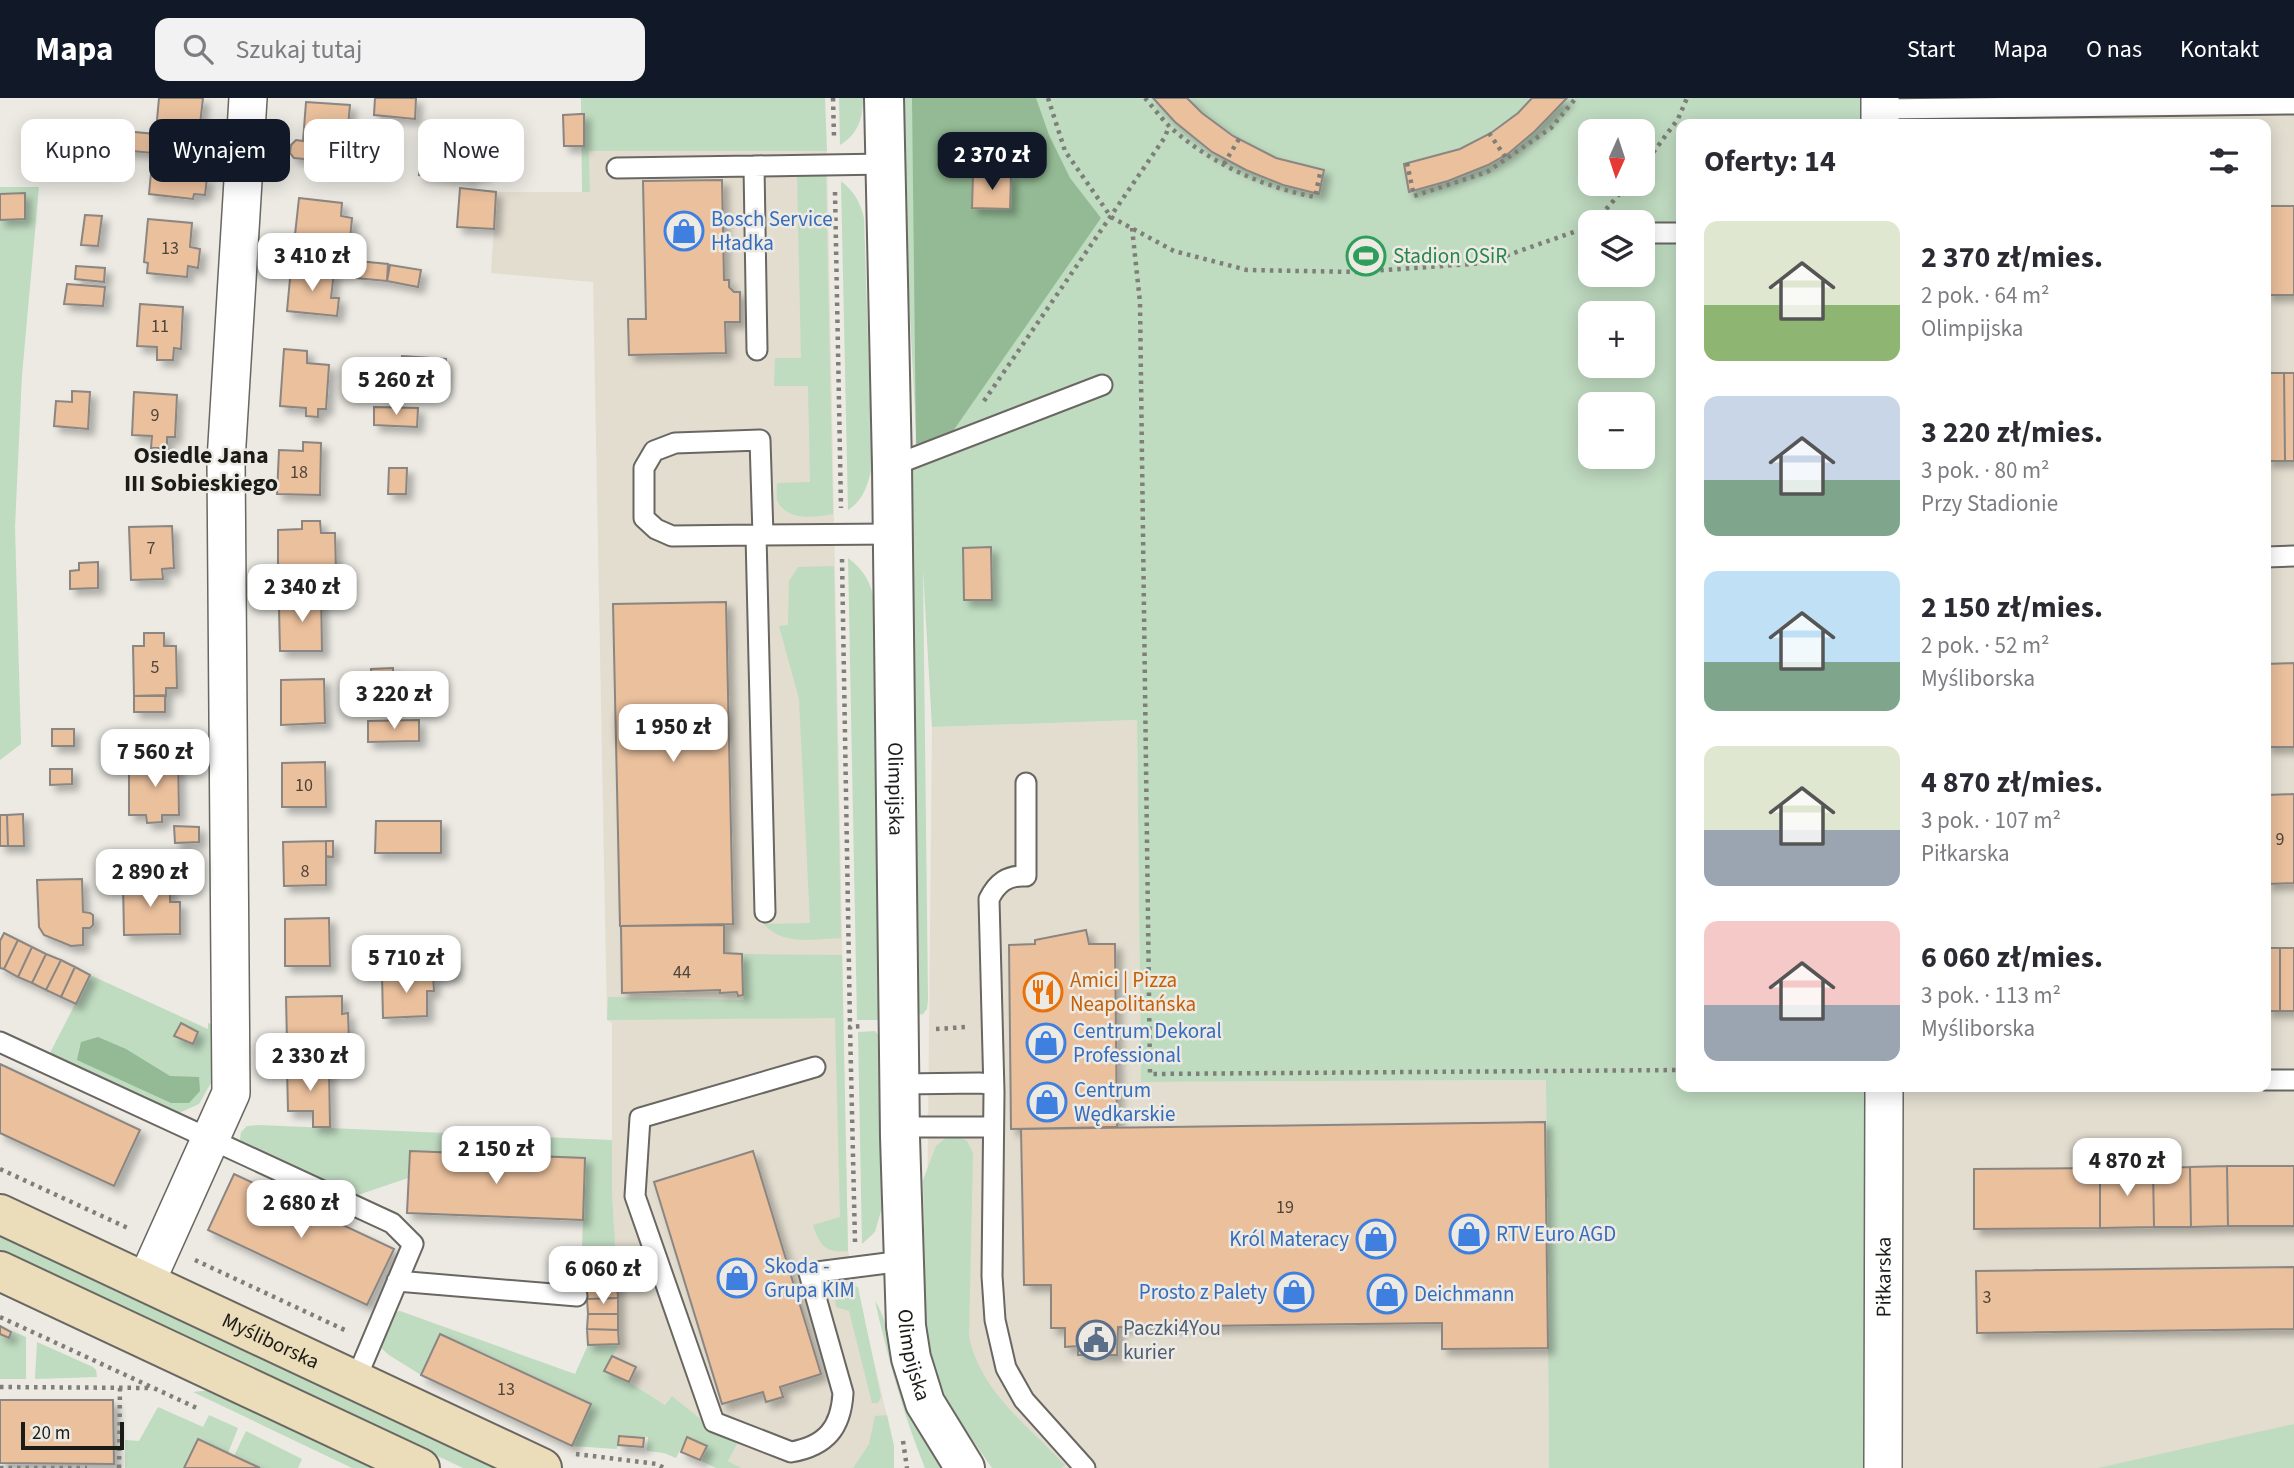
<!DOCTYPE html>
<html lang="pl">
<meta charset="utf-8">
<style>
:root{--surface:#fff;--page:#f2f2f3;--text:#2b2b33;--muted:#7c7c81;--accent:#111827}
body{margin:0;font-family:"Source Sans 3",sans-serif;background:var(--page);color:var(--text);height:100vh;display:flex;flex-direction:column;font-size:26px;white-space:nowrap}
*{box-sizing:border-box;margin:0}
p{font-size:23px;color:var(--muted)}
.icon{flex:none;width:38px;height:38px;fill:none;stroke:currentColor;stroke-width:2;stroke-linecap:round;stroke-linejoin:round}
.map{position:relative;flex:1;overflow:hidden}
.details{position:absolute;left:1676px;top:21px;width:595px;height:973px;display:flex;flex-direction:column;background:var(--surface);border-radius:14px;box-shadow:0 4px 18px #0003}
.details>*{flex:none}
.guide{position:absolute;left:21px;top:21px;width:665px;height:63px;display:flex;gap:14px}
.needle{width:46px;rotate:183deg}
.buttons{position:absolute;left:1578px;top:21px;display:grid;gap:14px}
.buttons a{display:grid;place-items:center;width:77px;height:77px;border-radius:14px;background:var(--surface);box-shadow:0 4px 18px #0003;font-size:35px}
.scale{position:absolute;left:21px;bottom:18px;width:103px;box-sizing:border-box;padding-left:7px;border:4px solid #1b1b18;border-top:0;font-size:19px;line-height:24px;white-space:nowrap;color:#1b1b18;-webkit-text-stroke:5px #eceae3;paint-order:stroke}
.price{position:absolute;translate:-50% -60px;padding:0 16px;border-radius:14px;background:#fff;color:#222;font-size:23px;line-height:46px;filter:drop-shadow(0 2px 4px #0008)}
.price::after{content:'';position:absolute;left:50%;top:42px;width:21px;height:16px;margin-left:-10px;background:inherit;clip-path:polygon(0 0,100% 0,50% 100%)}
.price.on{background:var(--accent);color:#fff}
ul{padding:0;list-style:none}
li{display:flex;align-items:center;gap:21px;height:175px;padding:0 28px}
li span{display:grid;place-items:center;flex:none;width:196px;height:140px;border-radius:14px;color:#555}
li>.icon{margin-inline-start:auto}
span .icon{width:84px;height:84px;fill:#fffc;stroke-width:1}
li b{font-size:30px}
h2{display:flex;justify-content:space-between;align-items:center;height:84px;padding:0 28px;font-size:30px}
.tag{padding:0 24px;border-radius:14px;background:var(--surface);box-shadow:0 4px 18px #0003;font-size:24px;line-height:63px}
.tag.on{background:var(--accent);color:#fff}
header{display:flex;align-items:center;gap:42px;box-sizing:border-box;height:98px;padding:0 35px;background:var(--accent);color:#fff}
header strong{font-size:33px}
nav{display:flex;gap:38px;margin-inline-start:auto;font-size:24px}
.search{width:490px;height:63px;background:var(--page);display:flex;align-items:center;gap:18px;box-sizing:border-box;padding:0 24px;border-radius:14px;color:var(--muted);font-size:26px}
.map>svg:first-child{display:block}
</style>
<header>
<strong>Mapa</strong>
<div class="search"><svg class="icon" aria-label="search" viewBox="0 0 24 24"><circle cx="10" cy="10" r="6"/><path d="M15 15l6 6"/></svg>Szukaj tutaj</div>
<nav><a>Start</a><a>Mapa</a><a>O nas</a><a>Kontakt</a></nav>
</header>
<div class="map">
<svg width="2294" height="1370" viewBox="0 0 2294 1370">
<defs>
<filter id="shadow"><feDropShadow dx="6" dy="6" stdDeviation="3.5" flood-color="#0004"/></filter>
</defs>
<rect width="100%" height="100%" fill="#eceae3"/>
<path fill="#e2ddcf" d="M1830,0H2294V1370H1848L1843,989H2266V26H1830Z
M589,53H827L848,1153L894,1348V1370H742L728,1363L737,1343L718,1335L672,1298L665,1307L629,1284L604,1273L619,1246L612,1093V925L607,922L593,184L491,175L496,94H590Z
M1137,622L1141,984L1546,982L1549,1370H1000L926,1237L932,629Z"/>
<path fill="#bfdbc0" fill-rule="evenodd" d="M581,0H825L827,53H589L590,94H582Z
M839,0H863C863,21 858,36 840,47Z
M902,0H1865V26H1682V989H1865V1370H1549L1546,982L1141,984L1137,622L932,629L923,472L928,901L927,911L923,916L918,917L908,374L918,370L905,124ZM1591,33H1643V86H1591ZM1591,124H1643V177H1591ZM1591,215H1643V268H1591ZM1591,306H1643V359H1591Z
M797,77L826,78L833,416C816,419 786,424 777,402C776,398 777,390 777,385L810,384L808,288H774L775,260H801Z
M841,83C854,94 860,103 864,120L872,368C868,386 864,402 848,412Z
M0,89H39L22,277L15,429L21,646L0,662Z
M848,460C865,473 871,485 875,506L882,922H857Z
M834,468L841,840C815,841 782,848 764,826L810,825L799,601L779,528L788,527L789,483L798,469Z
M742,856L842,857L848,1153C825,1155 820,1148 813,1127L840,1119L835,920L607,922L608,899L744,902Z
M90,877L208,931V925L217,928L212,983L199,1006L179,1015L50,955Z
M875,933L880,939L883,1106L875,1134L862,1146L858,934Z
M259,1027L612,1042V1093L617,1184H590L592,1151L582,1150L585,1060L410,1053L408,1080L355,1098L243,1046L240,1041L241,1034L247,1028Z
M957,1038L967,1043L973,1055L969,1238C979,1292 1029,1329 1065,1367L1061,1370H992L950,1310L934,1271L926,1237L923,1082L936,1048L946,1040Z
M0,1136L496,1370H463L0,1152Z
M846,1186L858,1189L881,1299L878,1305H872L849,1213L836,1209L834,1196L837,1190Z
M875,1203C890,1226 888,1251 896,1277C906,1312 923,1341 944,1370H925C903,1316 888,1260 875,1203Z
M400,1213L575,1276L588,1247L619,1246L605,1273L629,1284L665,1307L672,1298L718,1335L738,1344L728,1363L742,1370H716L701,1363L708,1348L687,1339L676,1360L664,1355L647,1353L648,1339L618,1337L617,1351L572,1348L590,1306L441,1236L421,1277L389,1257L379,1248L382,1231L395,1214Z
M12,1233L26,1239V1281H0V1236L9,1241Z
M37,1244L93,1269L96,1272L97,1279L35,1281Z
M210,1292L375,1370H352L193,1294Z
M158,1309L203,1329L209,1317L238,1330L228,1355L198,1341L184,1370H125V1342L139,1343Z
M887,1317L894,1348V1370H853L869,1346L875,1318Z
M2294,1326V1370H2098Z
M246,1333L302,1361L298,1370H260L234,1358Z"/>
<path fill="#93ba94" d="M912,0H1036L1049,37L1070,80L1101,120L951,336L916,346Z
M98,939L126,951L170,978L199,979L200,993L189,1005H171L77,962L81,944Z"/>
<path fill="#eac09d" stroke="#8b8682" stroke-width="2" filter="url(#shadow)" d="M159,0H203L200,26L157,22Z
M375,0H416L415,21L374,17Z
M1153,0H1187L1202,15L1233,38L1276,60L1324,72L1319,96L1283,87L1246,72L1212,54L1175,24Z
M1532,0H1567L1535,33L1509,55L1488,67L1448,83L1409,94L1404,66L1460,51L1491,35L1518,15Z
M306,4L350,7L347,39L359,41L357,66L294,60L290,55L291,47L296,42L303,43Z
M581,16H584V48H564L563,17Z
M442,25L454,26V32L476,34V39L487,40L491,54L490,65L483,78L472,77V82L419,77L423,29L441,31Z
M124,33L155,36L153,55L122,52Z
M153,54L198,58L196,79L207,80L205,97L194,96L193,101L149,96Z
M973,77L1011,78L1010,111L972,110Z
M722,82L724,182H729V189L734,194H740V224H725L726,255L629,257L628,221H646L643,83Z
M460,90L496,94L494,131L457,129Z
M25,95V121L0,122V96Z
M299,100L342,105L341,118L352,120L350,141L339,140L338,150L294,146Z
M2266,108H2294V197H2266Z
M85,117L102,118L98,148L81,147Z
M148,121L192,125L190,149L200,151L198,170L188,168L187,179L147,175L148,165L144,164Z
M358,163L388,166L387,183L356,180Z
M390,167L421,172L418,189L387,183Z
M76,168L105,170L104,184L75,181Z
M291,170L334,174L331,200H339L337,218L287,213Z
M67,186L105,189L103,208L64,206Z
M140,206L183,209L181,251L174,250L173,262H157V249L137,248Z
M284,251L307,253V265L329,267L326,311H318V319L306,318V310L280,308Z
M402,258L446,261L444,290L400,287Z
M2266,275H2284L2285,363H2266Z
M2284,275H2294V363H2285Z
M72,293L90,294L88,331L54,328L56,303L72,304Z
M134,294L177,297L175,339H167V350H151L152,338L132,337Z
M374,309L418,310L417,329L374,327Z
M303,344L321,345L320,397L277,396L279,352L303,353Z
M389,370H407L406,396H388Z
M302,423H320L321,435H335L336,475L278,476V432L302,431Z
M172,428L174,470L162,471L163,481L131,482L129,429Z
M991,449L992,502H964L963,450Z
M98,464V490L70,491V473L79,472V465Z
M321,492L322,553H280L279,510H297V493Z
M726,504L733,826L620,828L613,506Z
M144,535H164V548H176L177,590H166V598H134L133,548H144Z
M2294,565V649H2266V566Z
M393,570V596H371V571Z
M324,581L325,625L281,627V582Z
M165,597V614H134V598Z
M419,622V643L368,644V623Z
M52,631H74V648H52Z
M178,656L179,717H162V724L147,725L146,717H129V669L151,670V657Z
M325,664L326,709H282V665Z
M50,671H72V686L50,687Z
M2294,696V785L2266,786V697Z
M23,716L24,748H8L7,717Z
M0,717H7L8,748H0Z
M376,723H441V755H375Z
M174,728L199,729V744L175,745Z
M326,743H333V759L326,758Z
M326,743V787L284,788L283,744Z
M82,781L83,814L90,815L93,817V827L90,830H83V847L71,848L44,837L39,829L37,782Z
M170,783V804H180V836L124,837L123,784Z
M329,820L330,868H285V821Z
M724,827V855L742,856L743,897L738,898L737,894L720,895V892L622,895L621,828Z
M1086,832L1089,846H1115L1117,1029L1011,1031L1009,847L1035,846V842Z
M4,835L18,842L4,871L0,870V843Z
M442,840L443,860L455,859V877L424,878V874L362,875L361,841Z
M18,842L32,849L18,879L4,871Z
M32,849L46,856L32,885L18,879Z
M2266,850H2280V913H2266Z
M2280,850H2294V913H2280Z
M46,856L61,862L46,892L32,885Z
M61,862L75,869L61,899L46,892Z
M75,869L90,877L76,906L61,899Z
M382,877H433L434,893H427V918L383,920Z
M342,898V916L348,915L349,943L287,945L286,899Z
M181,925L198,934L193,946L174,938Z
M0,966L140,1032L114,1088L0,1035Z
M329,969L330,1029H313V1013H288L287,970Z
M1545,1024L1548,1250L1442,1251V1225L1118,1229L1117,1257H1078V1248L1065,1249V1230H1051V1187H1024L1021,1031Z
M410,1053L585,1060L583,1122L407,1115Z
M753,1053L821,1276L780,1289L783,1299L766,1304L763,1294L722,1306L654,1084Z
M2227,1068L2228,1128L2191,1129L2190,1069Z
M2227,1068H2294V1128H2228Z
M2190,1069L2191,1129H2154L2153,1070Z
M2100,1070V1130L1974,1131V1071Z
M2100,1070H2153L2154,1129L2100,1130Z
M234,1076L394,1151L367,1207L208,1132Z
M2294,1169V1231L1977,1235L1976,1173Z
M587,1184H617L618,1200L587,1201Z
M618,1200V1216H588L587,1201Z
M588,1216H618V1232L587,1231Z
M0,1228L11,1234L9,1240L0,1236Z
M587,1231L618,1232L619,1246L588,1247Z
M440,1236L591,1306L572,1348L421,1277Z
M612,1258L636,1269L629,1284L604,1273Z
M0,1302H113L114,1366L0,1365Z
M619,1338L644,1340L643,1349L618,1347Z
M687,1339L707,1348L700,1362L681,1354Z
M198,1341L234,1358L260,1370H184Z"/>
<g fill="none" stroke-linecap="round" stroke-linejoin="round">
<defs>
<path id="service" d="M1880,11L2294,6
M617,70L754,68
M1643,135H1682
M757,252L754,68L886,66
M892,368L1102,287
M756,437L672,438L656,431L644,420V370L654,353L675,345L760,342L763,437
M2266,459L2294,458
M1026,685V778C1007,777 997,785 989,801L994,994L992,1178L995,1222L1006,1270L1024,1302L1085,1370
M765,814L756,437L893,436
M0,944L392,1125L413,1146L356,1281
M815,969L640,1020L635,1098L714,1324L791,1354C826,1348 841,1330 843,1295L809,1175L903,1163
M2266,982H2294
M900,986L979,985L989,986L993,989
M900,1029H993
M397,1183L577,1198"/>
<g id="minor">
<path d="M1880,0V26"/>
<path d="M146,1184L231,995L226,363L248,0"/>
<path id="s1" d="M1883,1370L1884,989"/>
</g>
<g id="tertiary">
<path id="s2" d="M884,0L892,368L900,1039L906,1228L911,1260L925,1305L965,1370"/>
</g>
<g id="secondary">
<path id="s3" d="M0,1116L542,1370"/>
<path d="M0,1173L420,1370"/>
</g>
</defs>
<use href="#service" stroke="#6a6762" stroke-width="23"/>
<use href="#minor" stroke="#6a6762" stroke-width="40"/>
<use href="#tertiary" stroke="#6a6762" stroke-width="42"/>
<use href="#secondary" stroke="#6a6762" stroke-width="42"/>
<path stroke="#7f7e79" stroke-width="4.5" stroke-dasharray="3.5 5" stroke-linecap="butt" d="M833,0L834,39
M1048,0L1065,53L1111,119L1174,153L1247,172L1357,174L1485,165L1591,128
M1145,0C1153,9 1161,20 1170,29C1210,65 1262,89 1315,99L1321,71
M1489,35L1506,60
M1407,65L1414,98L1487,74L1551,30L1576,0
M1224,66L1239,41
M1643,68L1678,21L1687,0
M835,94L841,410
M1595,124L1628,86
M1132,130L1140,204L1150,976L1682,972
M984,303L1165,39L1169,28
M842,461L850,929
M936,931L966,929
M0,1071L130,1131
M855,1144L850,929L864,928
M195,1162L349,1234
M0,1219L199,1311
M0,1289L153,1290
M903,1343L907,1370
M576,1356L657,1366L664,1370
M0,1370H87
M119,1370L120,1290"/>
<use href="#service" stroke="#fff" stroke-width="19"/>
<use href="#minor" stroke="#fff" stroke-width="37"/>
<use href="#tertiary" stroke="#fff" stroke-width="38"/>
<use href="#secondary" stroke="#ebdcba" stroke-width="38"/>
</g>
<defs>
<symbol id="shop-ring" viewBox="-11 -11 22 22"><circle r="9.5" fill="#eceae3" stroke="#3f7fe0" stroke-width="1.5"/><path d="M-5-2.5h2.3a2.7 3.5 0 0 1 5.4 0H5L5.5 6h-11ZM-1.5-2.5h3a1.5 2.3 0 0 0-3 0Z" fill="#3f7fe0"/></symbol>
<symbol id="stadium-ring" viewBox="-11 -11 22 22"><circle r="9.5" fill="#eceae3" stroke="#2e9e5b" stroke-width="1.5"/><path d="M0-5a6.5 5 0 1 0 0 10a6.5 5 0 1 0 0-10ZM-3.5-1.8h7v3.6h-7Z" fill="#2e9e5b"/></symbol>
<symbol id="restaurant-ring" viewBox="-11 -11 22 22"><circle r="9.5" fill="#eceae3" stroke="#e8710a" stroke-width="1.5"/><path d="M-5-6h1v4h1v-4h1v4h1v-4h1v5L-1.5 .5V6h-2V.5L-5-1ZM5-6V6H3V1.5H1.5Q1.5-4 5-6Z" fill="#e8710a"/></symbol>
<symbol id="civic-ring" viewBox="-11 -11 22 22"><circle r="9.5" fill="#eceae3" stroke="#5c6f8a" stroke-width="1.5"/><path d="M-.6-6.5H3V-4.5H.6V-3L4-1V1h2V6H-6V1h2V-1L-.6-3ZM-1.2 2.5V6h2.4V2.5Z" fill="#5c6f8a"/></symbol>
</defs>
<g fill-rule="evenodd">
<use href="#shop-ring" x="662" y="111" width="44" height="44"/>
<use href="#stadium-ring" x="1344" y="136" width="44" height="44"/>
<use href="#restaurant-ring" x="1021" y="872" width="44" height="44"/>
<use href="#shop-ring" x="1024" y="923" width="44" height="44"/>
<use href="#shop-ring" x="1025" y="982" width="44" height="44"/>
<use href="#shop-ring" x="1447" y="1114" width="44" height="44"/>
<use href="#shop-ring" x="1354" y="1119" width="44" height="44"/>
<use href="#shop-ring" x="715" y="1158" width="44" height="44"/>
<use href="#shop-ring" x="1272" y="1172" width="44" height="44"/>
<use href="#shop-ring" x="1365" y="1174" width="44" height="44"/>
<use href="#civic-ring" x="1074" y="1220" width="44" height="44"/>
</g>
<g text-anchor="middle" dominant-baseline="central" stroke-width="5" stroke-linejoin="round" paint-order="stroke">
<g font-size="18" fill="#4f4439">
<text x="170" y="150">13</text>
<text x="160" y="228">11</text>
<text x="155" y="317">9</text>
<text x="299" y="374">18</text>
<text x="151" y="450">7</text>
<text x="155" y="569">5</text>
<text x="304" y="687">10</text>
<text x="2280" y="741">9</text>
<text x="305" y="773">8</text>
<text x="682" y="874">44</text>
<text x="1285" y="1109">19</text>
<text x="1987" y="1199">3</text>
<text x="506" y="1291">13</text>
</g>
<g font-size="21" fill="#366cbe" stroke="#eceae3" text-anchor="start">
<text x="711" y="121">Bosch Service<tspan x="711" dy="24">Hładka</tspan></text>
<text x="1073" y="933">Centrum Dekoral<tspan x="1073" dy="24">Professional</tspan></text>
<text x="1074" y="992">Centrum<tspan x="1074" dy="24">Wędkarskie</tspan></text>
<text x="1496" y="1136">RTV Euro AGD</text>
<text x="1349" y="1141" text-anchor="end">Król Materacy</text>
<text x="764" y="1168">Skoda -<tspan x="764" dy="24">Grupa KIM</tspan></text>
<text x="1267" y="1194" text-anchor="end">Prosto z Palety</text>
<text x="1414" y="1196">Deichmann</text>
</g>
<g font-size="21" fill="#27864d" stroke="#eceae3" text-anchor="start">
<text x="1393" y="158">Stadion OSiR</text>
</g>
<g font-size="21" fill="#1b1b18" stroke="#eceae3">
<text stroke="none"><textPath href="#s2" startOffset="691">Olimpijska</textPath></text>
<text stroke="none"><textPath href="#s1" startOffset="191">Piłkarska</textPath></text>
<text stroke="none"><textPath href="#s3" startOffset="299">Myśliborska</textPath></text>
<text stroke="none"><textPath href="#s2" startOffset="1258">Olimpijska</textPath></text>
</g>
<g font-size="21" fill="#c56008" stroke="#eceae3" text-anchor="start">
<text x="1070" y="882">Amici | Pizza<tspan x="1070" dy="24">Neapolitańska</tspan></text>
</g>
<g font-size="21" fill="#4e5e75" stroke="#eceae3" text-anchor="start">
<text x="1123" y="1230">Paczki4You<tspan x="1123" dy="24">kurier</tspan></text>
</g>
<g font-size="24" font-weight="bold" fill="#1b1b18" stroke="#eceae3">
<text x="201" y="357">Osiedle Jana<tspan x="201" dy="28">III Sobieskiego</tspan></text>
</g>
</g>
</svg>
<div class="buttons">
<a><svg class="needle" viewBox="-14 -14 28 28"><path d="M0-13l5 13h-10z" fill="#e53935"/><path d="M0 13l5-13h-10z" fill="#7c7c81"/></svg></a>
<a><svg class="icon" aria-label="layers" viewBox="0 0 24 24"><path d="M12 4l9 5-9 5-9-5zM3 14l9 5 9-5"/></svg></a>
<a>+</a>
<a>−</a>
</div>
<div class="scale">20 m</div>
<b class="price on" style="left:992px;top:94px">2 370 zł</b>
<b class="price" style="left:312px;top:195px">3 410 zł</b>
<b class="price" style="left:396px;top:319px">5 260 zł</b>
<b class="price" style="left:302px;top:526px">2 340 zł</b>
<b class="price" style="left:394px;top:633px">3 220 zł</b>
<b class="price" style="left:673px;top:666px">1 950 zł</b>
<b class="price" style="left:155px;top:691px">7 560 zł</b>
<b class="price" style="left:150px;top:811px">2 890 zł</b>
<b class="price" style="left:406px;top:897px">5 710 zł</b>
<b class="price" style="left:310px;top:995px">2 330 zł</b>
<b class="price" style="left:496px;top:1088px">2 150 zł</b>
<b class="price" style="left:2127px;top:1100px">4 870 zł</b>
<b class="price" style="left:301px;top:1142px">2 680 zł</b>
<b class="price" style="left:603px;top:1208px">6 060 zł</b>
<div class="guide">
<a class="tag">Kupno</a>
<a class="tag on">Wynajem</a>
<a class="tag">Filtry</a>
<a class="tag">Nowe</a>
</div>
<section class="details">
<h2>Oferty: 14<svg class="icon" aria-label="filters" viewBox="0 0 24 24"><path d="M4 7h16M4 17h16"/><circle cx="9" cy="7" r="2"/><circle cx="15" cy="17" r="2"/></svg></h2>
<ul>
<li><span style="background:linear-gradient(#dfe7d0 60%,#8fb573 0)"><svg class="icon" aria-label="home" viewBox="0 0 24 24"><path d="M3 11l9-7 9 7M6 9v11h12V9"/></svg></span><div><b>2 370 zł/mies.</b><p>2 pok. · 64 m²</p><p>Olimpijska</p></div></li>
<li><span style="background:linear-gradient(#c9d6e8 60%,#7fa58c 0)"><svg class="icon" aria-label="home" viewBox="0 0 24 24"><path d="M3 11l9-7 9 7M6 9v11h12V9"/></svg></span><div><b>3 220 zł/mies.</b><p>3 pok. · 80 m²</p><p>Przy Stadionie</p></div></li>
<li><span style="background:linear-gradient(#bfe0f5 65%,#7fa58c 0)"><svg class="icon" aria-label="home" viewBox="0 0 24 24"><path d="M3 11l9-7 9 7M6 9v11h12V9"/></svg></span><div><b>2 150 zł/mies.</b><p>2 pok. · 52 m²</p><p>Myśliborska</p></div></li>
<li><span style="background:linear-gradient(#dfe7d0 60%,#9aa5b1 0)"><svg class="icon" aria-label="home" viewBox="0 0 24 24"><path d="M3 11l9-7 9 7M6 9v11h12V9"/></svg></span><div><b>4 870 zł/mies.</b><p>3 pok. · 107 m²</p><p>Piłkarska</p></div></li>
<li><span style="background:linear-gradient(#f6c9c9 60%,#9aa5b1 0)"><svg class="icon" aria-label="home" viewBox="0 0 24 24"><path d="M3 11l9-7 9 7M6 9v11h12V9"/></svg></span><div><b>6 060 zł/mies.</b><p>3 pok. · 113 m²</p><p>Myśliborska</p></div></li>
</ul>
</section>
</div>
